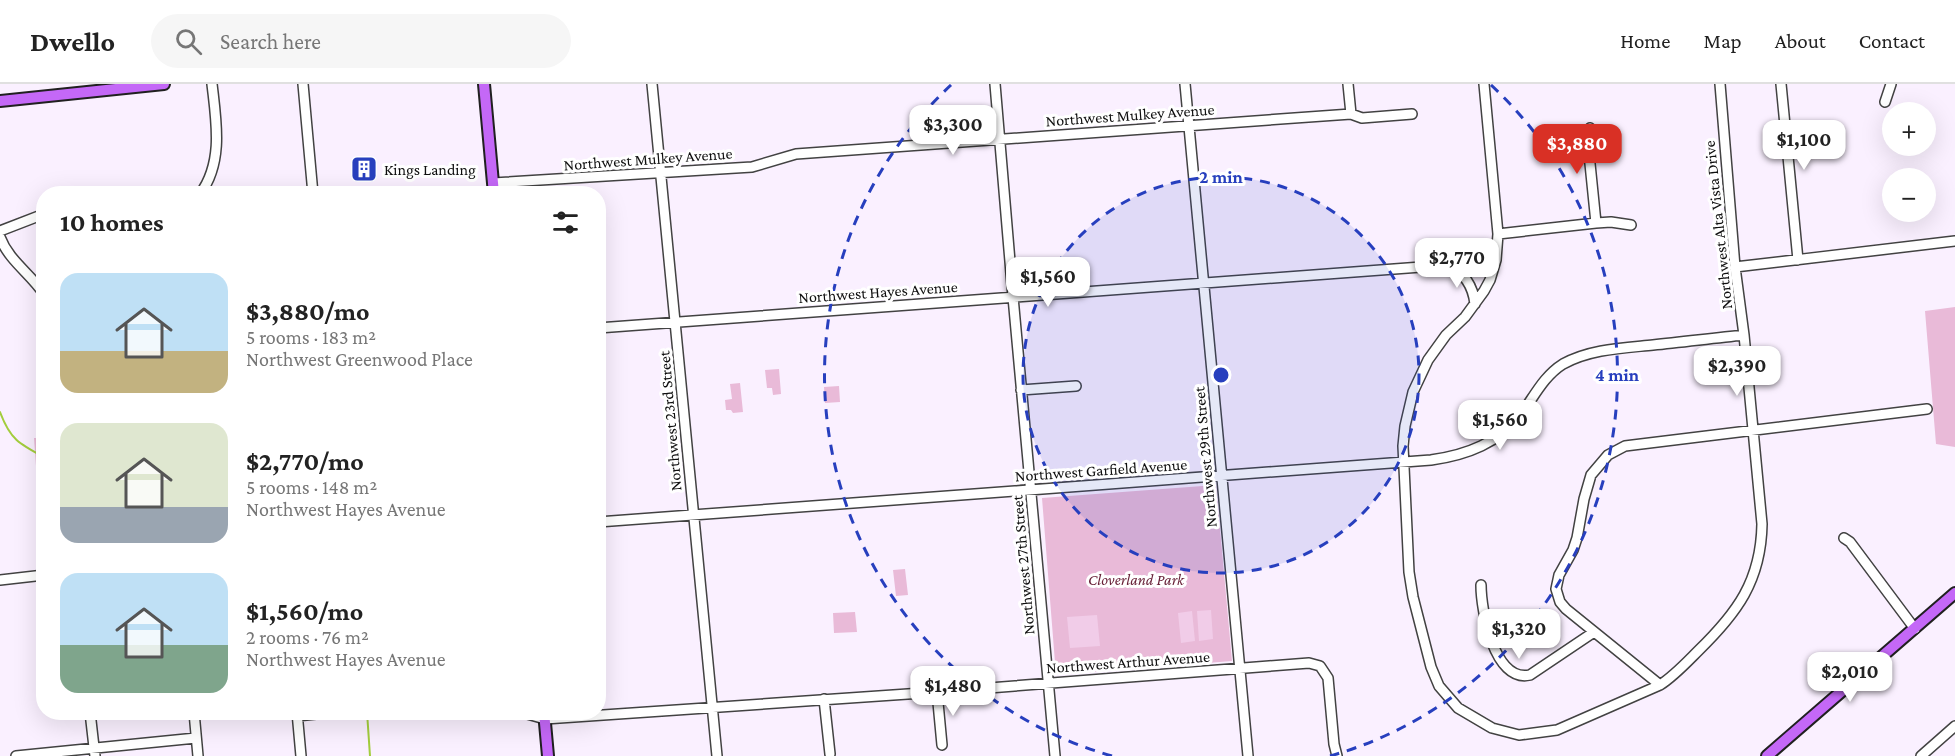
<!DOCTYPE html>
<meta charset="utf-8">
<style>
:root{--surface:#fff;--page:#f6f6f6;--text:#222;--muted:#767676;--line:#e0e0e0;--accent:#d93025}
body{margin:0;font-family:"Crimson Pro",serif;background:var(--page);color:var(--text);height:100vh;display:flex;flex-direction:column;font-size:22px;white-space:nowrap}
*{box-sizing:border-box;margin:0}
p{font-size:20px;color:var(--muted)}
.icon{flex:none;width:33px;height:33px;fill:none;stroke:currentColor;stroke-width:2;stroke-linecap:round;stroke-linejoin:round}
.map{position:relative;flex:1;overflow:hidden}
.sheet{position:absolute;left:36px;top:102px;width:570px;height:534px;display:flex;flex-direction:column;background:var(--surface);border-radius:24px;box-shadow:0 6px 24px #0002}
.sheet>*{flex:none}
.buttons{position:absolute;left:1882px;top:18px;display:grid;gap:12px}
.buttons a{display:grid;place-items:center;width:54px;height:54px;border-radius:50%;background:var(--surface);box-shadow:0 6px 24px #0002;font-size:30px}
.price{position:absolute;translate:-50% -51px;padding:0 14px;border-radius:12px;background:#fff;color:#222;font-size:20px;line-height:39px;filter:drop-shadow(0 2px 3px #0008)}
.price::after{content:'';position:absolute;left:50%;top:36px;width:18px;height:14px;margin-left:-9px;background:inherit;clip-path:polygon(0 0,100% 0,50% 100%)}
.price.selected{background:var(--accent);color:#fff}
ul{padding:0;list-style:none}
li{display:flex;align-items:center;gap:18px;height:150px;padding:0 24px}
li span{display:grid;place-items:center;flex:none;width:168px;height:120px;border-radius:18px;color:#555}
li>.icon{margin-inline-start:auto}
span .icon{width:72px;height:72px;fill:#fffc;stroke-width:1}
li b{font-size:26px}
h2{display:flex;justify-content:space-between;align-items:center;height:72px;padding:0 24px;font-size:26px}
header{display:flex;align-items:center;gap:36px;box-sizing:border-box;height:84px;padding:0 30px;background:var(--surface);border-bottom:2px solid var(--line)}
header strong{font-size:28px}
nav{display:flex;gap:33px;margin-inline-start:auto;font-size:21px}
.search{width:420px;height:54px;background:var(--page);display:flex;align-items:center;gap:15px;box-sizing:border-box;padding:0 21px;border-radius:33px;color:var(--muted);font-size:22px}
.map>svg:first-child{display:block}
</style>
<header>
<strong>Dwello</strong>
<div class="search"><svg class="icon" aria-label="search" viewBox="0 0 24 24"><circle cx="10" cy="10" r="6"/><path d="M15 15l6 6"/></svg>Search here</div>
<nav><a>Home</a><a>Map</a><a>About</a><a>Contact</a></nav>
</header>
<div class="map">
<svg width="1955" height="672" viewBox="0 0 1955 672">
<rect width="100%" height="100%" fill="#faf0ff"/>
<path fill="#e9bad8" d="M1955,223V363L1936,360L1925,227Z
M779,285L781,310L773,311L772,304H767L765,286Z
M740,299L743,328L733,329L731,326H726L725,316L732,315L730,300Z
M839,302L840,318L825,319L824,303Z
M34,354H43V386L36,382Z
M1216,401L1232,577L1056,591L1042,414Z
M905,485L908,511L896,512L893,486Z
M855,528L857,548L834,549L833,529Z"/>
<path fill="#f1cce8" d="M1211,526L1213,555L1199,557L1197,527Z
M1192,527L1195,557L1181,559L1178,529Z
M1097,531L1100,562L1070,564L1067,533Z"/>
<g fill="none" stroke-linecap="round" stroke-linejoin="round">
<path stroke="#a3cd3d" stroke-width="2" d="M0,328C10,355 19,360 44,373
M367,628L370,672"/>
<defs>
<path id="minor" d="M303,0L313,110
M652,0L717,672
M995,0L1013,213L1055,672
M1185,0L1248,672
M1348,0L1351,30
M1484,0L1498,150L1496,176L1490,196L1484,207L1465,233L1446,251L1428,276L1413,308L1405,342L1403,362L1409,488L1413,513L1431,583L1439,602L1458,624L1492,644L1519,651L1557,646L1660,601C1674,592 1686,579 1698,567C1737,529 1761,497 1762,440L1744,251L1735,183L1720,0
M1781,0L1798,176
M1885,18L1891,0
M1590,44L1588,60L1596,139
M493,99L752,83L796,70L1351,30L1362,34L1412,30
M200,110C224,78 216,36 212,0
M0,147L44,130
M1498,150L1596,139L1611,138L1631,141
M0,153C9,177 30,189 44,210
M1448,181C1465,189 1473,202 1475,220
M1735,183L1955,157
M598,244L1448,181L1496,176
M1021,306L1076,302
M598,438L1431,376C1467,371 1499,359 1522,329C1535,311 1544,292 1563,280C1590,265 1623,264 1653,261C1683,258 1714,254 1744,251
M1844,454L1850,458L1915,545
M0,496L44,491
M1481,501C1481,526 1494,599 1530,591L1594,548
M1660,601L1566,525L1560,518L1556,505L1559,491L1573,466L1577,454L1584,415L1591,391L1608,371L1625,362L1633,361L1927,325
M937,608L942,661
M824,615L830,670
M90,628L95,672
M194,628L198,672
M297,628L301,672
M520,628L545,635L937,608L1309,579L1320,582L1328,594L1334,660L1337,672
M297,632L335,628
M16,672L196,654
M1921,672L1955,642"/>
<path id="major" d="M484,0L494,110
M0,17L164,0
M544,628L548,672
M1767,672L1955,509"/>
</defs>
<use href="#minor" stroke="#424242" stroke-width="12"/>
<use href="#major" stroke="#202020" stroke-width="14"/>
<use href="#minor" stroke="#fff" stroke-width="9"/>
<use href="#major" stroke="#c468f7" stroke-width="10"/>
</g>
<circle cx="1221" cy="291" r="198" fill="#273fbe" fill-opacity=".12"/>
<g fill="none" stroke="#273fbe" stroke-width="3" stroke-dasharray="10 8">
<circle cx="1221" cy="291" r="198"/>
<path d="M1112 672A396 396 0 0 1 951 1M1491 1A396 396 0 0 1 1330 672"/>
</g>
<defs>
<symbol id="building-square" viewBox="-11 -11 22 22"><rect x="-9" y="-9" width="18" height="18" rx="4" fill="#273fbe" stroke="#fff"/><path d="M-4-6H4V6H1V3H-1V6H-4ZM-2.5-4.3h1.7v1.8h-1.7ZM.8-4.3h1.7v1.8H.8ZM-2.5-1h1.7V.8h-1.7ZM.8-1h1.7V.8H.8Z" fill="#fff"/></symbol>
</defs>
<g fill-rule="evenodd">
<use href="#building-square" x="349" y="70" width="30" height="30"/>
</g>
<g text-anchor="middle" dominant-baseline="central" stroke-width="6" stroke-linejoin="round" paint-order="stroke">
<g font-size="16" fill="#0f0f0f" stroke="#fff">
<text transform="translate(1130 31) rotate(-4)">Northwest Mulkey Avenue</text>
<text transform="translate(648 75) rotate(-4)">Northwest Mulkey Avenue</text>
<text transform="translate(1718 141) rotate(-96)">Northwest Alta Vista Drive</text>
<text transform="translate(878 208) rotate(-4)">Northwest Hayes Avenue</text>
<text transform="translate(670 337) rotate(-95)">Northwest 23rd Street</text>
<text transform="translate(1205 373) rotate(-95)">Northwest 29th Street</text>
<text transform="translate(1101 386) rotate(-4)">Northwest Garfield Avenue</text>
<text transform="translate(1023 481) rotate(-95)">Northwest 27th Street</text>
<text transform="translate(1128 578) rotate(-4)">Northwest Arthur Avenue</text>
</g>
<g font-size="16" fill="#0f0f0f" stroke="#fff" text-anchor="start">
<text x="384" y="85">Kings Landing</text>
</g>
<g font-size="16" font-style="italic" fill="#671f36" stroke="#fff">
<text x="1136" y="495">Cloverland Park</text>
</g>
</g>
<circle cx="1221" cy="291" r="9" fill="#273fbe" stroke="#fff" stroke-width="3"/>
<g font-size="18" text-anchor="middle" font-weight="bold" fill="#273fbe" stroke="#fff" stroke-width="6" stroke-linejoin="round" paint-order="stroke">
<text x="1221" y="99">2 min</text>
<text x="1617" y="297">4 min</text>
</g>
</svg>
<div class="buttons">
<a>+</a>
<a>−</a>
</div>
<b class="price" style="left:953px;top:72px">$3,300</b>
<b class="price" style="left:1804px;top:87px">$1,100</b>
<b class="price selected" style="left:1577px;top:91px">$3,880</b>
<b class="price" style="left:1457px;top:205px">$2,770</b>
<b class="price" style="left:1048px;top:224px">$1,560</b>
<b class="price" style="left:1737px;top:313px">$2,390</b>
<b class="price" style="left:1500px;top:367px">$1,560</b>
<b class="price" style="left:1519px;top:576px">$1,320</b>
<b class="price" style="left:1850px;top:619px">$2,010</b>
<b class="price" style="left:953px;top:633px">$1,480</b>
<section class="sheet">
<h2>10 homes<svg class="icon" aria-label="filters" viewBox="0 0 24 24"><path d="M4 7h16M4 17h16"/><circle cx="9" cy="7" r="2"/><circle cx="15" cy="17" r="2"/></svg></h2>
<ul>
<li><span style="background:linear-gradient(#bfe0f5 65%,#c2b280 0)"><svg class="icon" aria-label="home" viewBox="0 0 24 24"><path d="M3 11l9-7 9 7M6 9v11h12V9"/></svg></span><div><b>$3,880/mo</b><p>5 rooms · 183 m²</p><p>Northwest Greenwood Place</p></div></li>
<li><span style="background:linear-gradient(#dfe7d0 70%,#9aa5b1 0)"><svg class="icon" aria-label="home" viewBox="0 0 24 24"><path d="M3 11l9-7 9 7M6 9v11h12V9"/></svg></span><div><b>$2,770/mo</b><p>5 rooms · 148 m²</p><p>Northwest Hayes Avenue</p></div></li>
<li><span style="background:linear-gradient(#bfe0f5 60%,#7fa58c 0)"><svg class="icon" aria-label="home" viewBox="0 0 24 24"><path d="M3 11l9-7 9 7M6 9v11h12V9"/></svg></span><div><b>$1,560/mo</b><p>2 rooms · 76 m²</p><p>Northwest Hayes Avenue</p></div></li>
</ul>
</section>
</div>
